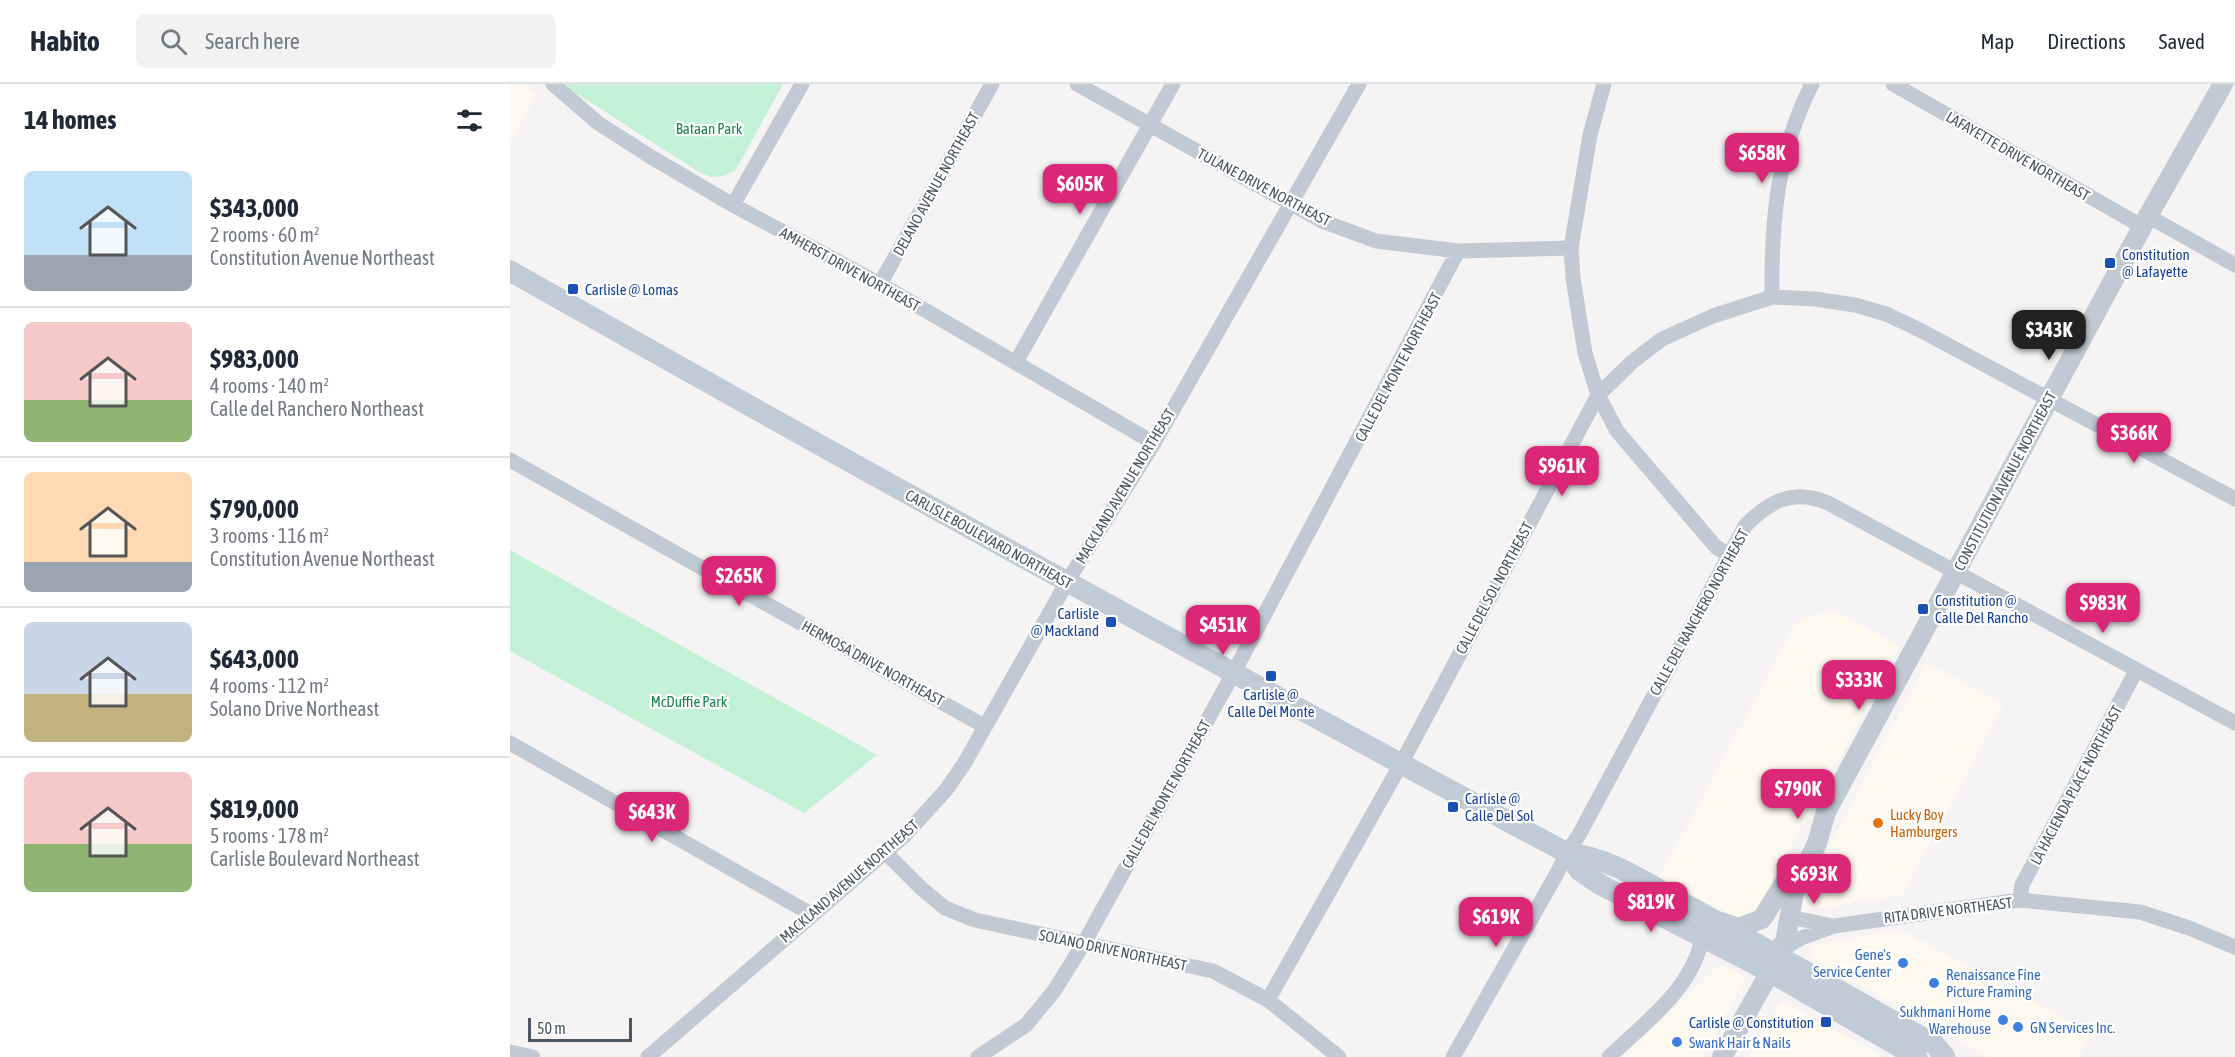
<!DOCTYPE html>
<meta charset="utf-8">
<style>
:root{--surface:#fff;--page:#f2f2f3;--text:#1f2937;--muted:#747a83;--line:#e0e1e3;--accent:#db2777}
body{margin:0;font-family:"Asap Condensed",sans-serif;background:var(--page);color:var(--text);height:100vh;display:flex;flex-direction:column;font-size:22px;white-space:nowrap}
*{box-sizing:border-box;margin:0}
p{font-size:20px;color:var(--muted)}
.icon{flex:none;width:33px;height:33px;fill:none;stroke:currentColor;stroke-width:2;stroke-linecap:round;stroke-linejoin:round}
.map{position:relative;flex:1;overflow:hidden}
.details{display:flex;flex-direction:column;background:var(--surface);width:510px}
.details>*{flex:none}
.scale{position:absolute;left:18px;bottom:15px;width:104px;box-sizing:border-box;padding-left:6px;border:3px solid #4a5661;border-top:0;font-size:16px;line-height:21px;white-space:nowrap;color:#4a5661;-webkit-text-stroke:4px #fff;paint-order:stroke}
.price{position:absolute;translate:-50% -51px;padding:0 14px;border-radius:12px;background:var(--accent);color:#fff;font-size:20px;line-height:39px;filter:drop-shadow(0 2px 3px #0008)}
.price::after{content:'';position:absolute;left:50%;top:36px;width:18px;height:14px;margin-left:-9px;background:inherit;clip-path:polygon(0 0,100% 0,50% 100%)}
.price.active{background:#222;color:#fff}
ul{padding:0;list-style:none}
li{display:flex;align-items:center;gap:18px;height:150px;padding:0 24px}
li+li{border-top:2px solid var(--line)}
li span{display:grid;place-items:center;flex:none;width:168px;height:120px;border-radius:9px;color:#555}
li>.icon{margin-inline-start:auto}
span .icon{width:72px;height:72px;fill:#fffc;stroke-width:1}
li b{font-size:26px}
h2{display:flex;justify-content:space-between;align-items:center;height:72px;padding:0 24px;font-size:26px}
header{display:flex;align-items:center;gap:36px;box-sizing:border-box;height:84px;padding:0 30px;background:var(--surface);border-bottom:2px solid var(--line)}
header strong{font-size:28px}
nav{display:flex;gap:33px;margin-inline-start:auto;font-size:21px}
.search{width:420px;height:54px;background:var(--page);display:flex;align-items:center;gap:15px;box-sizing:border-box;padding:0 21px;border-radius:9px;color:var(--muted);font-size:22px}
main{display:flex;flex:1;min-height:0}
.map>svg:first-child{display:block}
</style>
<header>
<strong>Habito</strong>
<div class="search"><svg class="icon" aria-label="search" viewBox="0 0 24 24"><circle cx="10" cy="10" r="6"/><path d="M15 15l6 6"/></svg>Search here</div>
<nav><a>Map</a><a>Directions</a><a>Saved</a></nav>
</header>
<main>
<section class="details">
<h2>14 homes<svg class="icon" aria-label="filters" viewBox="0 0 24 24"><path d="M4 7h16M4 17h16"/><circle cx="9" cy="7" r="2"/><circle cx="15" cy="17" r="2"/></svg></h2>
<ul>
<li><span style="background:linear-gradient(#bfe0f5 70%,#9aa5b1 0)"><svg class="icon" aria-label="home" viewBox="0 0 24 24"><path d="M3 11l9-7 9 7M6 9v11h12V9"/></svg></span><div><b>$343,000</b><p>2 rooms · 60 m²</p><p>Constitution Avenue Northeast</p></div></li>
<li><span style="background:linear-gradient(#f6c9c9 65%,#8fb573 0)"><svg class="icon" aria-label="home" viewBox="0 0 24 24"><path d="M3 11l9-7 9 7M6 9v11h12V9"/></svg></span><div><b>$983,000</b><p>4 rooms · 140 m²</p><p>Calle del Ranchero Northeast</p></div></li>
<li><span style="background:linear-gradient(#ffd9b3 75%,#9aa5b1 0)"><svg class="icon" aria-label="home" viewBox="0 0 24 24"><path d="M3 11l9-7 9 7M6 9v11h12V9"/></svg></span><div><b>$790,000</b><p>3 rooms · 116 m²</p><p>Constitution Avenue Northeast</p></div></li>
<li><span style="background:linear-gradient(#c9d6e8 60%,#c2b280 0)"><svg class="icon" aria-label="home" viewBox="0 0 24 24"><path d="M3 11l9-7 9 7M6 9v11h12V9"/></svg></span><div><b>$643,000</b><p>4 rooms · 112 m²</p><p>Solano Drive Northeast</p></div></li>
<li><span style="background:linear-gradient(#f6c9c9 60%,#8fb573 0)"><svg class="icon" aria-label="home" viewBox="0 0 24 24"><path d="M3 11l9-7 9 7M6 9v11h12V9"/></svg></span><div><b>$819,000</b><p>5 rooms · 178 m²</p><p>Carlisle Boulevard Northeast</p></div></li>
</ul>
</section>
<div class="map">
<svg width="1725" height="973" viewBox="0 0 1725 973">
<rect width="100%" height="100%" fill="#f5f3f3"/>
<path fill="#fdf9ef" d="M0,0H18L26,12L0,58Z
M1322,526L1390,563L1245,829L1231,835L1223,832L1149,794L1287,538Z
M1416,579L1494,620L1392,811L1297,826L1293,824L1290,817Z
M1391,846L1581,950L1569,973H1479L1310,879L1304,875L1301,869L1303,862L1308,860Z
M1210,880L1235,893V897L1193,973H1113Z
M1271,917L1373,973H1239Z"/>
<path fill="#c3f1d5" d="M56,0H273L225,87L212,92L201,93L189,88L64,8Z
M0,466L367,671L294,729L0,567Z"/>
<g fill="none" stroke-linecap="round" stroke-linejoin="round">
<path stroke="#c1cad2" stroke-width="15" d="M43,0L88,39L141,73L223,121L370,200L644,359
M567,0L812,137L866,157L948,167L1061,164
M1094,0L1080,51L1061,164L1063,194L1075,269L1088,311L1107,347L1206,463L1219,471
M1383,0L1633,143
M223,121L292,0
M1638,132L1725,181
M370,200L482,0
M1262,213C1261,136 1267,69 1302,0
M506,278L663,0
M0,376L474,642
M0,659L301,830
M375,768L412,805L435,824L465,836L703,887L758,916L829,973
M1510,816L1512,801L1626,587
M1279,833L1324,842
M1269,867L1291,854L1324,842L1510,816L1630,828L1679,844L1725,863
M758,916L891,680L1088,311L1122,278L1152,255L1203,232L1262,213L1305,215L1345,221L1376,230L1410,246L1725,415
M0,968L23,973
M138,973L394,752L436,706L454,680L557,498L644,359L849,0
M468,973L516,941L544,907L574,859L724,588L948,167
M943,973L1046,791L1057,769L1070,749L1235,442C1259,417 1284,404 1318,419L1725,639
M1099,973C1135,938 1182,906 1192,854"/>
<path stroke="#c1cad2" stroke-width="20" d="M1211,838L1228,844L1252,835L1280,790
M1264,870L1275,858L1284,808L1307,759L1316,728L1638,132L1713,0
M1212,973L1260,888L1263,874"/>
<path stroke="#c1cbd6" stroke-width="21" d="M0,187C350,385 702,579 1057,769C1099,773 1136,799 1173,819C1257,865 1340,913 1424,960L1435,973
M1057,769L1070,787L1091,801L1260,888L1407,973"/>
</g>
<g fill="#1a4fb4" stroke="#fff" stroke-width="2">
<rect x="1594" y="173" width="12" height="12" rx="3"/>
<rect x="57" y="199" width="12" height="12" rx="3"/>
<rect x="1407" y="519" width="12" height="12" rx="3"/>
<rect x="595" y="532" width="12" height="12" rx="3"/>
<rect x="755" y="586" width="12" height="12" rx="3"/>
<rect x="937" y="717" width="12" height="12" rx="3"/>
<rect x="1310" y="932" width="12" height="12" rx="3"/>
</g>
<circle fill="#e8710a" stroke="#fff" stroke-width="2" cx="1368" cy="739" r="6"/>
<g fill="#3f7fe0" stroke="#fff" stroke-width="2">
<circle cx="1393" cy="879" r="6"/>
<circle cx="1424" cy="899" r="6"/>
<circle cx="1493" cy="936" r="6"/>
<circle cx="1508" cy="943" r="6"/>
<circle cx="1167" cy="958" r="6"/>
</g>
<g text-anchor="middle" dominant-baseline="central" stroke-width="4.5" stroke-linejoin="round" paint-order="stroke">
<g font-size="15" fill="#17864f" stroke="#fff">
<text x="199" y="44">Bataan Park</text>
<text x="179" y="617">McDuffie Park</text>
</g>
<g font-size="15" fill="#4a5661" stroke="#fff">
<text transform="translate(1508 72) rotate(30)">LAFAYETTE DRIVE NORTHEAST</text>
<text transform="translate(426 100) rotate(-61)">DELANO AVENUE NORTHEAST</text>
<text transform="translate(754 103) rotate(28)">TULANE DRIVE NORTHEAST</text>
<text transform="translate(340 185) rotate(29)">AMHERST DRIVE NORTHEAST</text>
<text transform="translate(888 283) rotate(-62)">CALLE DEL MONTE NORTHEAST</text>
<text transform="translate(1495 397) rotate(-62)">CONSTITUTION AVENUE NORTHEAST</text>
<text transform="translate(615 402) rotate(-59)">MACKLAND AVENUE NORTHEAST</text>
<text transform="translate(479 455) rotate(29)">CARLISLE BOULEVARD NORTHEAST</text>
<text transform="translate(984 504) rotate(-62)">CALLE DEL SOL NORTHEAST</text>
<text transform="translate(1189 528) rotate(-61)">CALLE DEL RANCHERO NORTHEAST</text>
<text transform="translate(363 579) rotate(29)">HERMOSA DRIVE NORTHEAST</text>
<text transform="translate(1566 701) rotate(-62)">LA HACIENDA PLACE NORTHEAST</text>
<text transform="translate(656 710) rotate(-61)">CALLE DEL MONTE NORTHEAST</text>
<text transform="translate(339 797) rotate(-41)">MACKLAND AVENUE NORTHEAST</text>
<text transform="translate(1438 826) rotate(-7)">RITA DRIVE NORTHEAST</text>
<text transform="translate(603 866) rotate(12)">SOLANO DRIVE NORTHEAST</text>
</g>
<g font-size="15" fill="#164399" stroke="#fff" text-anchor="start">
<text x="1612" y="170">Constitution<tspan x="1612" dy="17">@ Lafayette</tspan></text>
<text x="75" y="205">Carlisle @ Lomas</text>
<text x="1425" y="516">Constitution @<tspan x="1425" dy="17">Calle Del Rancho</tspan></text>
<text x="589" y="529" text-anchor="end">Carlisle<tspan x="589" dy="17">@ Mackland</tspan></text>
<text x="761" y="610" text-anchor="middle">Carlisle @<tspan x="761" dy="17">Calle Del Monte</tspan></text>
<text x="955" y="714">Carlisle @<tspan x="955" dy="17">Calle Del Sol</tspan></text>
<text x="1304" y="938" text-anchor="end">Carlisle @ Constitution</text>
</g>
<g font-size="15" fill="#c56008" stroke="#fff" text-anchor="start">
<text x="1380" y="730">Lucky Boy<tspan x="1380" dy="17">Hamburgers</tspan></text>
</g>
<g font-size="15" fill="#366cbe" stroke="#fff" text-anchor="start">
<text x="1381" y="870" text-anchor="end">Gene's<tspan x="1381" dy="17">Service Center</tspan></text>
<text x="1436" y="890">Renaissance Fine<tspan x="1436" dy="17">Picture Framing</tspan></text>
<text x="1481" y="927" text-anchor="end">Sukhmani Home<tspan x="1481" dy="17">Warehouse</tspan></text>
<text x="1520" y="943">GN Services Inc.</text>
<text x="1179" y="958">Swank Hair &amp; Nails</text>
</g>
</g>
</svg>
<div class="scale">50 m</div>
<b class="price" style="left:1252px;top:100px">$658K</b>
<b class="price" style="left:570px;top:131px">$605K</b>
<b class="price active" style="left:1539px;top:277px">$343K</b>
<b class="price" style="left:1624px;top:380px">$366K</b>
<b class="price" style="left:1052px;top:413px">$961K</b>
<b class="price" style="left:229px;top:523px">$265K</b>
<b class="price" style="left:1593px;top:550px">$983K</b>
<b class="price" style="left:713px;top:572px">$451K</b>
<b class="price" style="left:1349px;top:627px">$333K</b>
<b class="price" style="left:1288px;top:736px">$790K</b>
<b class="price" style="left:142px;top:759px">$643K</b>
<b class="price" style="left:1304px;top:821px">$693K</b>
<b class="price" style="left:1141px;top:849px">$819K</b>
<b class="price" style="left:986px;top:864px">$619K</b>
</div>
</main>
